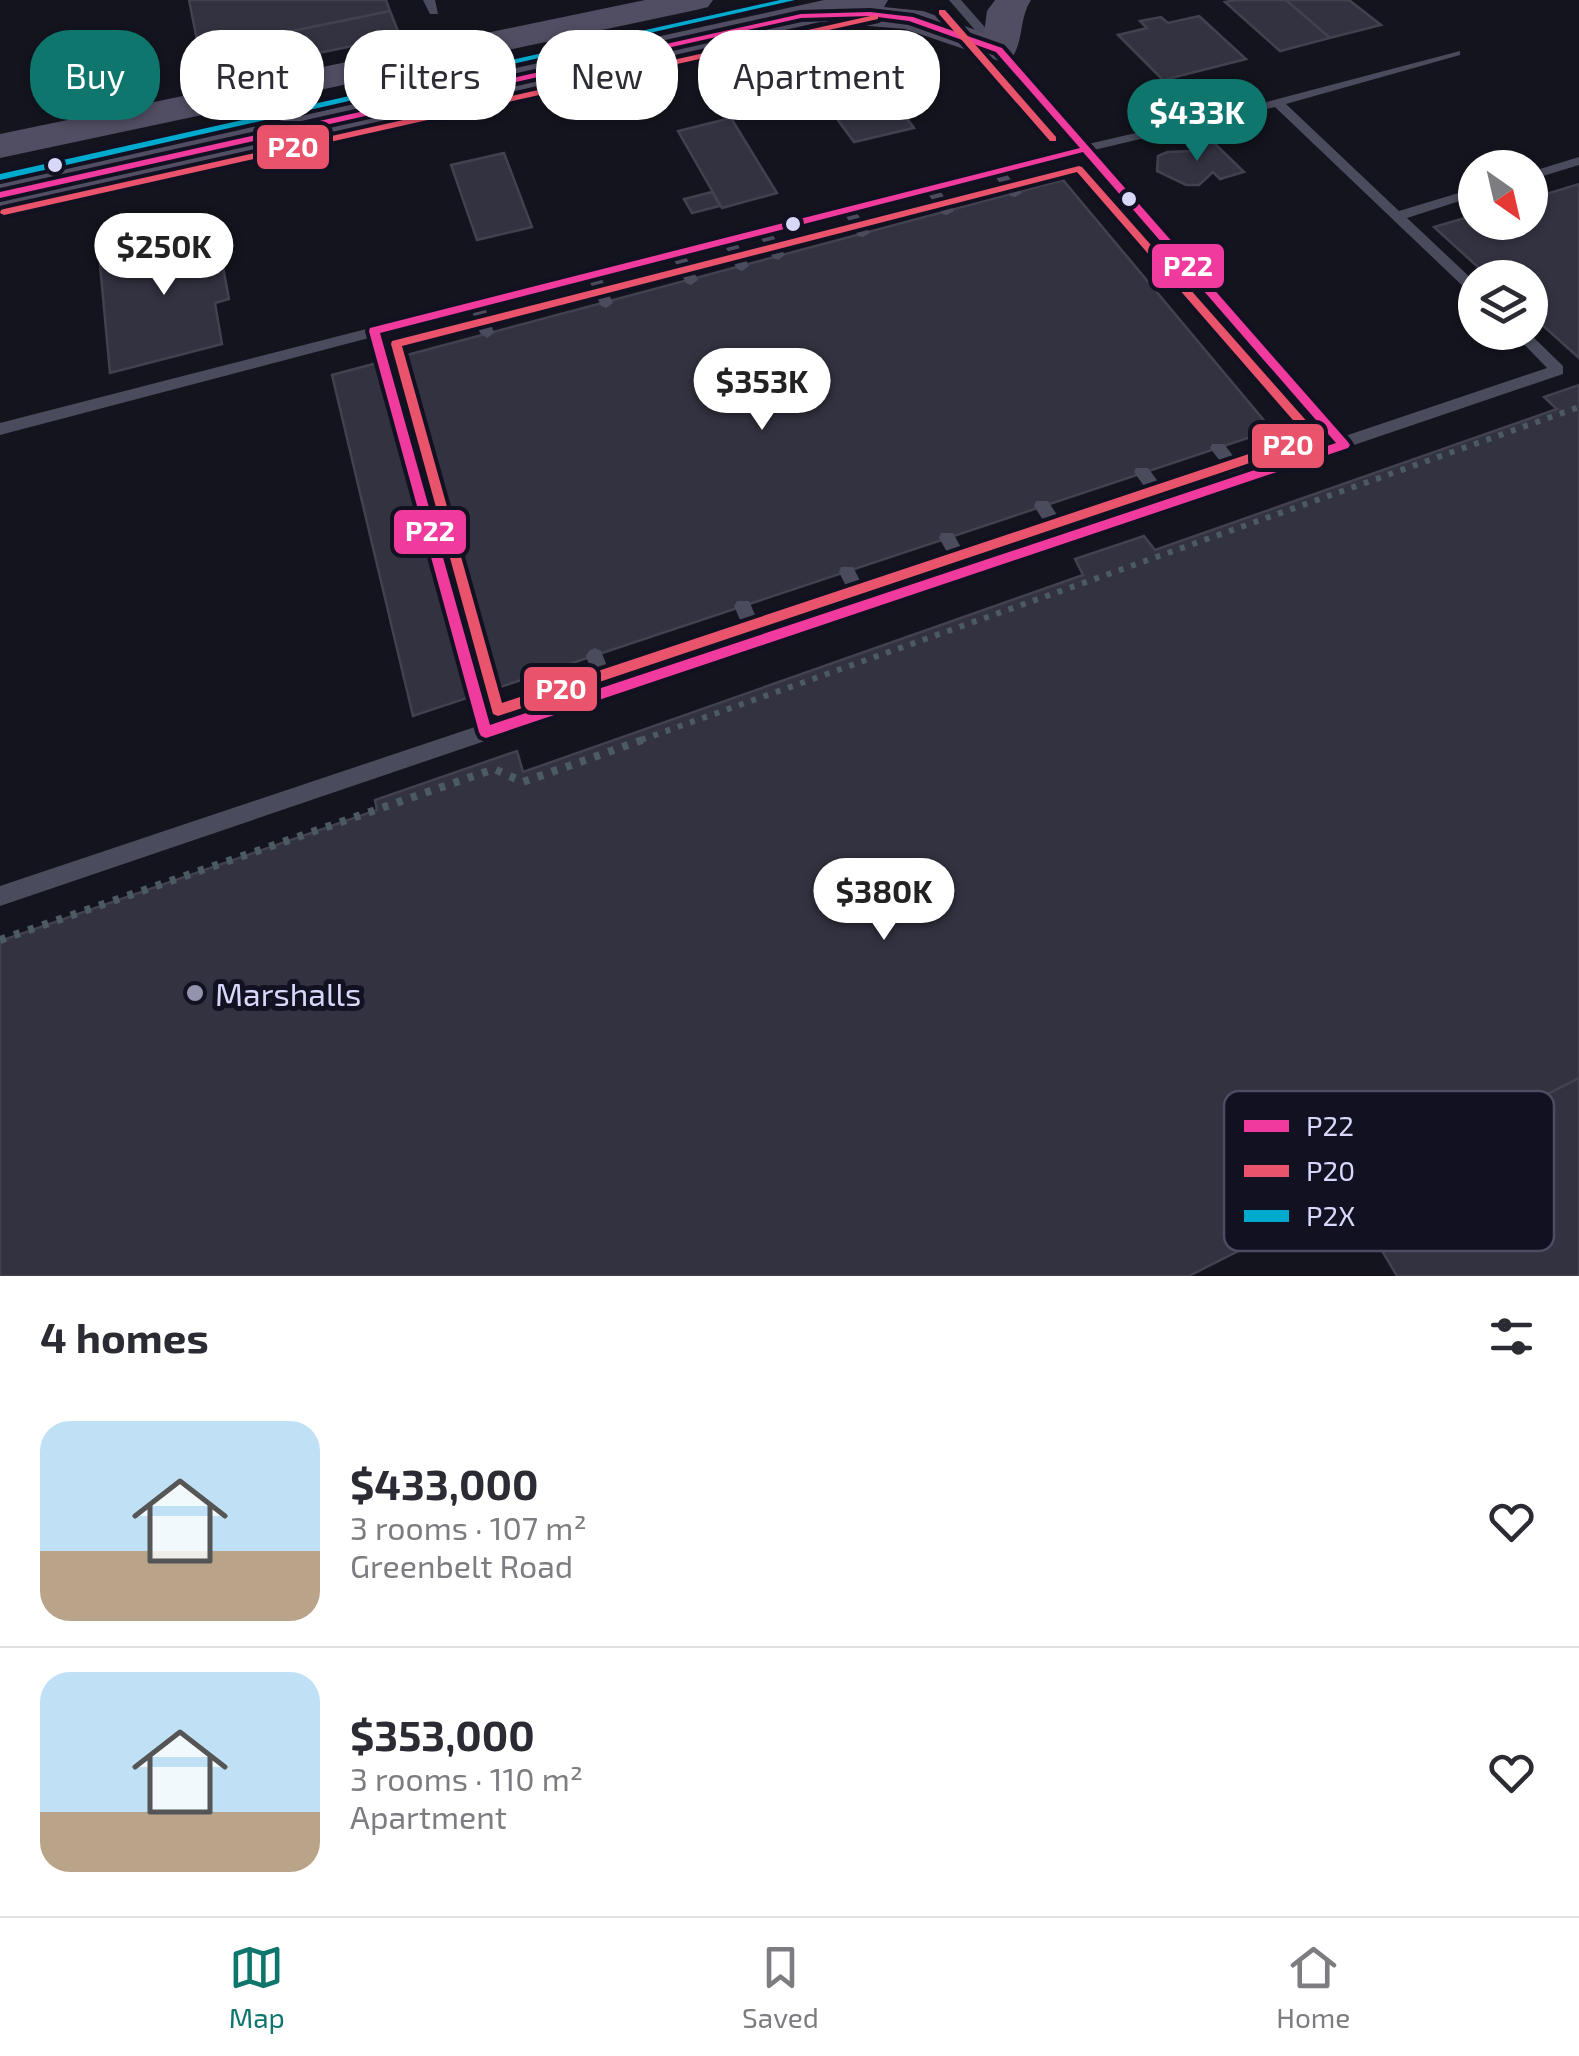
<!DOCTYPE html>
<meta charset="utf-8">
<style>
:root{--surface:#fff;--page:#f7f7f7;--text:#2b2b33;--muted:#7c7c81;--line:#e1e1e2;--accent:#0f766e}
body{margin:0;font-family:"Exo 2",sans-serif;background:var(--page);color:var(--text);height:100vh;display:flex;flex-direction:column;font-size:38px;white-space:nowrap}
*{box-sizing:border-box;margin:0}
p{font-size:32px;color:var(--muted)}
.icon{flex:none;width:55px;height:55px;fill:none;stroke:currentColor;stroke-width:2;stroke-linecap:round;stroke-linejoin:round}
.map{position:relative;height:1276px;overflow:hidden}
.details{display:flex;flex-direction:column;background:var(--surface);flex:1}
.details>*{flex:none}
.guide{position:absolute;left:30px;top:30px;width:1000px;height:90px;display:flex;gap:20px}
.needle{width:65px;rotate:146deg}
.fabs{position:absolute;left:1458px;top:150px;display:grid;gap:20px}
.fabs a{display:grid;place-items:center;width:90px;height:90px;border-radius:50%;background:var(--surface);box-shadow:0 2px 8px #0004;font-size:50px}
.price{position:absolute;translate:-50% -85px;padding:0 22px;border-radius:35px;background:#fff;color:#222;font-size:32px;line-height:65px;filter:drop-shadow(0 2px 5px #0008)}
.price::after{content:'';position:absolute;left:50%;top:60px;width:30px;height:22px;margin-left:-15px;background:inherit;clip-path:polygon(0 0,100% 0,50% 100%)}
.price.active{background:var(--accent);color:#fff}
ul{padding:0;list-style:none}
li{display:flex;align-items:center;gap:30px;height:250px;padding:0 40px}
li+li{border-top:2px solid var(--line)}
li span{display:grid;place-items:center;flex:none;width:280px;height:200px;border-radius:30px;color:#555}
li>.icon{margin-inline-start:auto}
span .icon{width:120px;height:120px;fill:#fffc;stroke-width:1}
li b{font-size:42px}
h2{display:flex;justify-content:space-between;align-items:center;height:120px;padding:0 40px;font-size:42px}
.tag{padding:0 35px;border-radius:40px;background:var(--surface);box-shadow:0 2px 8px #0004;font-size:35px;line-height:90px}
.tag.active{background:var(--accent);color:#fff}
.tab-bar{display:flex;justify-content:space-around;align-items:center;height:140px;border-top:2px solid var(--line);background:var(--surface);font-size:28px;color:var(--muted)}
.tab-bar a{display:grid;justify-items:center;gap:5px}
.tab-bar .active{color:var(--accent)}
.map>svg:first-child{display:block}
</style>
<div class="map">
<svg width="1579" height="1276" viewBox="0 0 1579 1276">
<rect width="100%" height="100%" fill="#14141e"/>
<path fill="#333240" stroke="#414150" stroke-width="2.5" d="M189,0H386L390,11L199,50Z
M1235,0H1286L1330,38L1280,51L1225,2Z
M1286,0H1349L1381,25L1330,38Z
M390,11L400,36L204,77L199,50Z
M1199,16L1246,59L1163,80L1118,35L1147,28L1140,21L1161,17L1168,23Z
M871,71L914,128L854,142L812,85Z
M731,118L777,193L722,208L678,131Z
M1211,140L1244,172L1220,179L1213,172L1199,185H1186L1157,171L1158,156L1167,152L1193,151L1188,146Z
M504,153L532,227L477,240L451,165Z
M1063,180L1272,430L413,716L332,375Z
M1579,184V358L1530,314V278H1490L1434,227L1475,215V222H1530V199Z
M712,192L720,206L692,213L684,199Z
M215,224L229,299L215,303L222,344L110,373L100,265L122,260L120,247Z
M1579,385V1078L1189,1276H0V941L377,810L375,800L517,751L523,772L1083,575L1075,559L1144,536L1155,550L1557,409L1544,397Z
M1579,1078V1276H1397L1349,1195Z"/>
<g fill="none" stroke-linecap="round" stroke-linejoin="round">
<path stroke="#4c5a62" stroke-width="6" stroke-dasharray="5 8" stroke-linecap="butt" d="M641,740L1579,407"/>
<path stroke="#4c5a62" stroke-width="8" stroke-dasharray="6 9" stroke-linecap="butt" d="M0,940L494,769L523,782L648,738"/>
<path fill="#4a4c5d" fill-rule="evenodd" d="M423,0H435L438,14H430Z
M949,0H961L1088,144L1236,110L1460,51V55L1286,104L1399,211L1475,188V196L1407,218L1475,282V295L1470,293L1275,107L1094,150L1345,436L1547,368L1512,332H1528L1563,366V374L1351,446L1350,449L1340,450L0,906V886L475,727L466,695L469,689L475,687L481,689L492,721L597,686L586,656L589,651L595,648L601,651L613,681L747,636L734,606L737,601H749L762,631L853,600L839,572L841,567H853L868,596L955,566L939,538L941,533H953L969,562L1052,534L1034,506L1036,501H1048L1066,529L1154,500L1134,472L1136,468H1148L1168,495L1230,474L1210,448L1212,444H1224L1244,470L1331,440L1082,153L1004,171L1022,193L1015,197L1010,196L993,174L938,188L954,211L947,215L942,214L926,191L855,210L870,233L863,237L858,236L844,213L771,232L785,255L778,260L773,258L759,235L736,241L749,266L742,271L737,269L724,244L685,255L698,280L691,285L686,283L673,258L601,277L613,303L606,308L601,306L589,280L485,307L494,333L487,338L480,333L472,311L382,334L390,361L383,366L376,361L369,338L0,435V423L1076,147Z
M1579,157V165L1530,180V172Z"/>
<path fill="#514d62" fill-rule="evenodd" d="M645,0H713L708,7L696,10L0,158V134Z
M824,0H888L884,7L923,11L984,33L987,11L995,0H1031C1019,18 1024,40 1012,58L999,61L905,29L820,22L0,208V182Z"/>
<defs>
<path id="bus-1" d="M870,12L913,17L1002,48L1348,442L1350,445L1348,448L486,738L481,736L479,732L369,331L370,328L1080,148L996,52L909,21L870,16L801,18L0,198V192L801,14ZM1083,152L1336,443L490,725L380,333Z"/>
<path id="bus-2" d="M939,10H945L1056,137V141H1050L939,14Z
M875,15H878V19L4,215L0,213L1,210L4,209Z
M1079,166L1082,167L1318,434L1320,437L1318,440L498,716L493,714L391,344L392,341ZM1077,172L1306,435L502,703L402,346Z"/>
<path id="bus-3" d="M780,0H795L0,180V174Z"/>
</defs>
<use href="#bus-1" stroke="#111121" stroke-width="8"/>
<use href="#bus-2" stroke="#111121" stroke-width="8"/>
<use href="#bus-3" stroke="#111121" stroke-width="8"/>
<use href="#bus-1" fill="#f13a9d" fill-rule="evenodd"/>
<use href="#bus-2" fill="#e9536b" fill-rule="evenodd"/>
<use href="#bus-3" fill="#00a9ce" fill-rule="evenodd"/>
</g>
<g fill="#d7d7f9" stroke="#111121" stroke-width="4">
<circle cx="55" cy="165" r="9"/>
<circle cx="1129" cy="199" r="9"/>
<circle cx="793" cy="224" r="9"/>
</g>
<circle fill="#9393ac" stroke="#111121" stroke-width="4" cx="195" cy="993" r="10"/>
<g text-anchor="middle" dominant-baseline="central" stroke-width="10" stroke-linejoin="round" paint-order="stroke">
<g font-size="32" fill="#d7d7f9" stroke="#111121" text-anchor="start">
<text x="215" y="993">Marshalls</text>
</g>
</g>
<rect x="1224" y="1091" width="330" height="160" rx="15" fill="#111121" stroke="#4c4c62" stroke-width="2.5"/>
<rect x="1244" y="1120" width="45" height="12" fill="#f13a9d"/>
<rect x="1244" y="1165" width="45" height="12" fill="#e9536b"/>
<rect x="1244" y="1210" width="45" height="12" fill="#00a9ce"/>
<g font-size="28" fill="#d7d7f9">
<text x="1306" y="1136">P22</text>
<text x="1306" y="1181">P20</text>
<text x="1306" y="1226">P2X</text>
</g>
<g stroke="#111121" stroke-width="4">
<rect x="255" y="123" width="76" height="48" rx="10" fill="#e9536b"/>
<rect x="1150" y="242" width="76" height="48" rx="10" fill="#f13a9d"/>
<rect x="1250" y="422" width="76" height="48" rx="10" fill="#e9536b"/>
<rect x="392" y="508" width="76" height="48" rx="10" fill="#f13a9d"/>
<rect x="522" y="665" width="77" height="48" rx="10" fill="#e9536b"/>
</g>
<g font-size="28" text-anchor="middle" font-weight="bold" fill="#fff">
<text x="293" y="157">P20</text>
<text x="1188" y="276">P22</text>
<text x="1288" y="455">P20</text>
<text x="430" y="541">P22</text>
<text x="561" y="699">P20</text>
</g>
</svg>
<div class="fabs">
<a><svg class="needle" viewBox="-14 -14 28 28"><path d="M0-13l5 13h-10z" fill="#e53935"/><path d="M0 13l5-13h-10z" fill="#7c7c81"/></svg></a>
<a><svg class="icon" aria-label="layers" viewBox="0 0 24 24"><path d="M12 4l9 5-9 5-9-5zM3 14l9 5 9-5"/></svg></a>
</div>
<b class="price active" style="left:1197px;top:164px">$433K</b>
<b class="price" style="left:164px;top:298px">$250K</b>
<b class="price" style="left:762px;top:433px">$353K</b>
<b class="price" style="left:884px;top:943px">$380K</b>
<div class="guide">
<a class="tag active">Buy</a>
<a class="tag">Rent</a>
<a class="tag">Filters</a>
<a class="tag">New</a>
<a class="tag">Apartment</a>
</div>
</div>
<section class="details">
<h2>4 homes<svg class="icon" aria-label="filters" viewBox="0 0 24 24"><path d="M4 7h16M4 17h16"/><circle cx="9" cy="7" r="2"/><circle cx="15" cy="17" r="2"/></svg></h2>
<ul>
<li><span style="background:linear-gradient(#bfe0f5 65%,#b9a48a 0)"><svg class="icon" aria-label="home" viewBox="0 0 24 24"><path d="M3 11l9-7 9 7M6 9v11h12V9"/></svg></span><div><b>$433,000</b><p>3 rooms · 107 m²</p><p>Greenbelt Road</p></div><svg class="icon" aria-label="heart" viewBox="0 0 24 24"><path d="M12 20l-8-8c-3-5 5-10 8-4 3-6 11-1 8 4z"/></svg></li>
<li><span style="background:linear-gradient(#bfe0f5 70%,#b9a48a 0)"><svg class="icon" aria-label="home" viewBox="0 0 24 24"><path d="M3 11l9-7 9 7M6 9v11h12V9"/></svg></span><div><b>$353,000</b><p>3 rooms · 110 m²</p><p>Apartment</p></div><svg class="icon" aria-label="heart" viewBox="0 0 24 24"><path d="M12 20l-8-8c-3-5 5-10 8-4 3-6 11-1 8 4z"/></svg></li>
</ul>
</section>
<nav class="tab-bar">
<a class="active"><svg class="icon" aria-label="map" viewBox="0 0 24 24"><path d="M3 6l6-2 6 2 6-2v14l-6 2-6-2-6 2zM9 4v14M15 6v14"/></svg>Map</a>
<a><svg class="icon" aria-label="saved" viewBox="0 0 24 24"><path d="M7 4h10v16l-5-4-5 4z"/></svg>Saved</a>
<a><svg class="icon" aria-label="home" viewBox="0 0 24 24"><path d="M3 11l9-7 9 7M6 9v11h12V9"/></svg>Home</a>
</nav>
